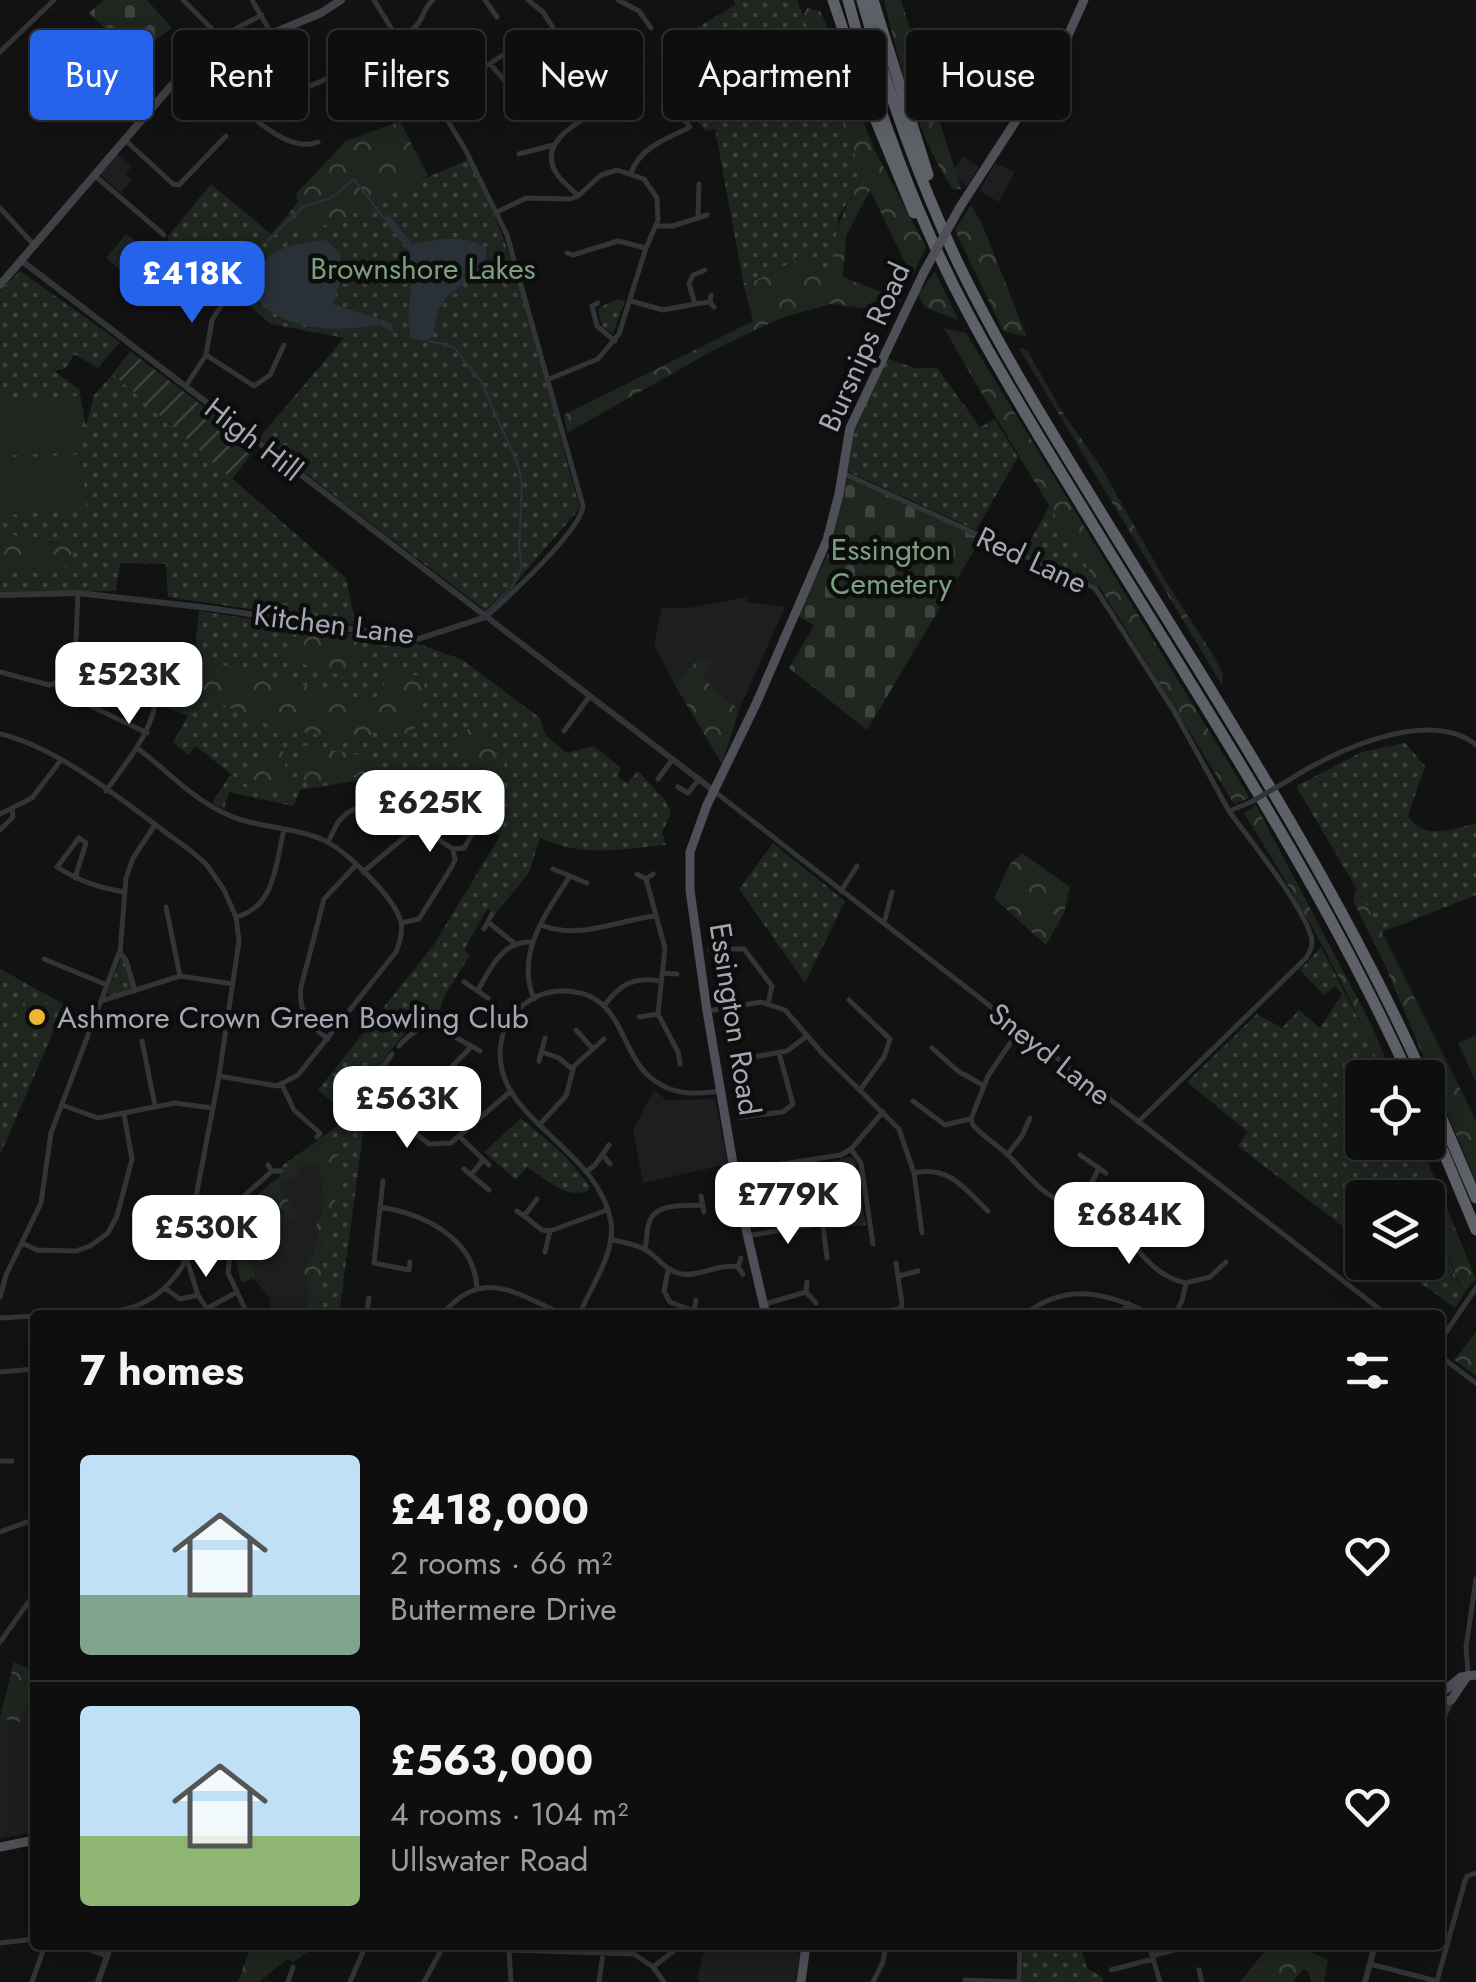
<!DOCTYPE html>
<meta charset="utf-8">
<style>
:root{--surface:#0e0e0e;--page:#171717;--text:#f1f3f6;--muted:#9b9c9e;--line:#2e2e2e;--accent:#2563eb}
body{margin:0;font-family:Jost,sans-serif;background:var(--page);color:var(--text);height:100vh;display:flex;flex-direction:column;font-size:38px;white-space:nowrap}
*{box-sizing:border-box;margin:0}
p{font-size:32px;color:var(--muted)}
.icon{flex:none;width:55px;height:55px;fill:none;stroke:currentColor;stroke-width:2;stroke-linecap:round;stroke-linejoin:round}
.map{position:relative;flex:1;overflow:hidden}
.details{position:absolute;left:30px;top:1310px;width:1415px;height:640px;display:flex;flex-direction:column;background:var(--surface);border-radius:10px;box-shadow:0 5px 25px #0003,0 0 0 2px var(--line)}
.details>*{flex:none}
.banner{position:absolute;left:30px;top:30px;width:1418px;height:90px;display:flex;gap:20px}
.fabs{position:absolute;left:1345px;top:1060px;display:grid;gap:20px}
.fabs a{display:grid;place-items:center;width:100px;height:100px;border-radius:10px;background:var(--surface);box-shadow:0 5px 25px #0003,0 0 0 2px var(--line);font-size:50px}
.price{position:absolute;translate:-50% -85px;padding:0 22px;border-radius:20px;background:#fff;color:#222;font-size:32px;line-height:65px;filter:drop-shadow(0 2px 5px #0008)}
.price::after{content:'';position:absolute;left:50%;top:60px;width:30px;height:22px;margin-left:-15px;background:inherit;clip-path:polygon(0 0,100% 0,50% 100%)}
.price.on{background:var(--accent);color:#fff}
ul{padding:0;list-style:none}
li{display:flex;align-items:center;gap:30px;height:250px;padding:0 50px}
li+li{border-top:2px solid var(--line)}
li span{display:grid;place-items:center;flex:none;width:280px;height:200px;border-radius:10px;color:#555}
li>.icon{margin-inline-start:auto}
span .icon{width:120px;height:120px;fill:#fffc;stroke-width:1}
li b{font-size:42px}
h2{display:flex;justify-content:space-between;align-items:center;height:120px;padding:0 50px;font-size:42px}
.chip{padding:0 35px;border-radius:10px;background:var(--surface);box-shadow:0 5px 25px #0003,0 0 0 2px var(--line);font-size:35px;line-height:90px}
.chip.on{background:var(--accent);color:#fff}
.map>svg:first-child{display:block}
</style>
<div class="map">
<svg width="1476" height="1982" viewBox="0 0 1476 1982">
<defs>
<pattern id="grass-dots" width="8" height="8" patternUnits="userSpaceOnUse" patternTransform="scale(2.5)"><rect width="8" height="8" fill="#1e261f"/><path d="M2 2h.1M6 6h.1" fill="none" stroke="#3c433d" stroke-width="1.8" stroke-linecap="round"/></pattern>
<pattern id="forest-crowns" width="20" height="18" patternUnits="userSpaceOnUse" patternTransform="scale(2.5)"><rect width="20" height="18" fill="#1e261f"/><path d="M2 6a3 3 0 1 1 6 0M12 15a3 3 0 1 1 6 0" fill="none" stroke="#3c433d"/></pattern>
<pattern id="cemetery-stones" width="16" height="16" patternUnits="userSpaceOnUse" patternTransform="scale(2.5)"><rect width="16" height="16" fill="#1e261f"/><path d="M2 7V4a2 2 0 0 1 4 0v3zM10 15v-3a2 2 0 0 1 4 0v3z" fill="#3c433d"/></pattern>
<pattern id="garden-furrows" width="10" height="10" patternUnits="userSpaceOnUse" patternTransform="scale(2.5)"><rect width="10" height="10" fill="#1e261f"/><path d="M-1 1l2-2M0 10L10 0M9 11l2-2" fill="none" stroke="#3c433d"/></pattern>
</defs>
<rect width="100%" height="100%" fill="#121213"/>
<path fill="#1e1e20" d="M117,154L132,166L126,174L132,180L121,193L99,174Z
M963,156L979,167L967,186L951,173Z
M995,163L1015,172L999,202L979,191Z
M748,597L746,602L785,607L739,710L703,678L712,660L699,658L675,685L654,645L662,608H688Z
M654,1090L666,1100L715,1099L728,1164L643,1183L633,1130Z
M326,1140L336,1146L314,1315H271L270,1299L235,1254V1235L242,1210Z
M14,1662L35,1671V1831L0,1839V1720Z
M706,1945H801L796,1982H700L697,1978Z"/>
<path fill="url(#grass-dots)" d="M734,0H797L863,176L838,218L836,274L803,257L744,286L715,129L706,131L696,120L691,122L689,118L710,109L695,29L735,5Z
M468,160C526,267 546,392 580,508L518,580L485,610L259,438L344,338L270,324L244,301L167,245L168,236L211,184L271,234L303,203L380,197Z
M20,271L120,342L98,368L74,354L66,368L54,371L79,389L86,427L94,395L113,374L346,578L356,625L168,597L166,564L120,563L116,591L0,592V572L71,565L74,548L79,542H7L0,523V291Z
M618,299L625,301L613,334L602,326L598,311L600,307Z
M886,358L915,368H937L980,427L995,419L1018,457L976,530L847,471L854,427Z
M1050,505L1102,588L1024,552Z
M199,611L416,643L463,660L540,718L545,734L566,753L594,746L621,768L617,776L627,783L638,771L665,800L671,813L662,833L666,845C620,849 584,858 540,838L529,873L495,914L487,909L464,950L470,955L445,995L438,1014C429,1021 419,1024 410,1030C392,1044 364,1082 374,1105L362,1123L364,1126L339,1315H314L336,1146L325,1140L280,1178L282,1166L350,1117L318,1090L435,943L500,836L403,787C387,791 380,791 368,779L300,790L294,806L229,792L224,809L212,803L231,774L196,746L188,755L173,742L188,716L162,706L164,673L193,672Z
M1405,743L1425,766L1408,816C1424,841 1453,829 1476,823V895L1382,932L1296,786L1362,752Z
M773,843L845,901L805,983L739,889Z
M1321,947L1372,1045L1383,1077L1362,1078V1142L1407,1143L1427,1198H1362V1241L1238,1146L1248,1132L1187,1082L1257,1014L1282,1028L1299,1010L1320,1028L1342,994L1335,986L1324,995L1300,970Z
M121,959L125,960L132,988L111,997L107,993Z
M0,969L65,1005L0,1155Z
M521,1118L563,1154L590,1186L588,1191C565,1199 546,1179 527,1167L516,1180L484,1152Z
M851,1157L855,1160L866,1225L827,1229L820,1164Z
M1428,1198L1459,1286L1466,1290L1455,1308L1393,1263L1428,1262Z
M1023,1945H1080L1087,1968L1103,1978V1982H1022Z"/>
<path fill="url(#forest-crowns)" d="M884,0H901L961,189H953C916,135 899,63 884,0Z
M807,8L821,12L875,151L926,247L912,277L870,190L846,236L843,277L902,300L895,312L831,304L781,318L714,350L567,433L564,415L753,321L744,286L804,257L836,273C829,234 844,209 863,176L803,17Z
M400,121L428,176L331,224L271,234L298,202L296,194L346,141Z
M971,205L982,224L1027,337L1003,331L955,230Z
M935,272L959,321L925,307L918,294Z
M944,328L966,333L1250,798L1234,804C1137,645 1036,490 944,328Z
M1019,348L1027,350L1061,410L1101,467L1166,582L1212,653L1223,674L1222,685Z
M0,522C17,547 54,543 81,541L74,548L72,565L0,572Z
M300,630L362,642L354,666L343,675C323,670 296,668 289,647Z
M699,658L713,660L703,678L739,710L722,764L675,685Z
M207,661L378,704L389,668L426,678L413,735L374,727L369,742L277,728L204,697L197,707L175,698L180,673L193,672Z
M473,725L505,765L488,783L451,744Z
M301,745L371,757L370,773L302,783Z
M282,748L291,791L238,783L258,760Z
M416,769L460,791L468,810L408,782Z
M1256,805L1372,1026L1393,1077H1383C1349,985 1296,897 1244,813Z
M1022,853L1070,887L1064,913L1046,945L994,898L1010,864Z
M1356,888L1382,932L1476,1120V1182L1384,963L1353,901Z
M326,1140L336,1146L341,1177L338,1194L330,1212L328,1242L322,1258L321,1315H307L309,1285L304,1271L314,1254L319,1233L314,1230C329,1206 323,1190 318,1165H302L296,1175L278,1186L297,1214L294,1221L284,1217L286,1210L271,1205L267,1211L253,1206L238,1245C239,1259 257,1265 254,1280L251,1278L244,1283L241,1281C233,1255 231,1224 249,1201Z
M1407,1143H1420L1476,1279L1466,1290L1460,1286Z
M1476,1332V1376L1454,1360Z
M14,1662L35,1671V1688L20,1722L0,1718Z
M251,1945H319L293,1962L288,1959L259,1982H238Z
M1270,1945H1295L1328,1960L1324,1982H1311L1308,1971L1303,1969L1293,1982H1240Z"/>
<path fill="url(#cemetery-stones)" d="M104,0H147L172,28L133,56L89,13Z
M851,477L981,539L867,730L789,668L814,625L797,616L829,552L846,479Z"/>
<path fill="url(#garden-furrows)" d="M130,351L257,447L232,479L113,374Z"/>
<path fill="#1e261f" d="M126,234L148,252L128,277L106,258Z
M77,396L81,451L0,456V401Z
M82,454L86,510L2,515L0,459Z
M28,997L57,1008L47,1037L17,1026Z
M1476,1035V1082L1458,1043Z"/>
<path fill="#293037" d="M388,214L412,244C436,240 464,233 486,248C489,279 454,283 441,305C435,315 436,328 432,338L423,341L411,338C405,315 411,304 411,283L403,277L410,262V253L382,217Z
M326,240L340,253V281L333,304L392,323L393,333L380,324C341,333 276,332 254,293C257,284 258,270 264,262C276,245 307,242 326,240Z"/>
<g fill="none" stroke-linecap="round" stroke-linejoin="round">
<path stroke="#293037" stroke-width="2.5" d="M268,240L304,206L331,198L354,179L382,216
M429,341L453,347L481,381L518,465L522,485L519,548L522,568L513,586L485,613"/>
<path stroke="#333438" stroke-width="5" d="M183,0L233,50
M252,0L271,33
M374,0L465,149L507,235L583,506C580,532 508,597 486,617
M485,0L497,17
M618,0L639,11L651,28
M557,34L568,37L575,45
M222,36L262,15
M0,52L54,0
M214,62C220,72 223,83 230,92C246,115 290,154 318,142
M491,65L510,87L526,117
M352,68L370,106
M304,89C340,72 387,55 416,26C424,18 424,7 433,0
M612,97V102L617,106
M434,100L503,55L547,43L557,34L543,12L528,0
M522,120L532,115
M124,139L173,184L179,185L226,136
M519,154L553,145
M631,173C640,147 667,139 690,127L681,115L673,70
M94,175L164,235
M578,196C571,188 560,181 555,171C537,137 590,117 612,102
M0,208L35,246
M497,212L526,198L570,199L578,196L601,175L617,170L644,179L657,198L658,220L646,248L619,334L598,359L549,379
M698,215L699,184
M656,226H673L707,215
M567,253L573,255L618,241L646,248
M711,295L710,302L714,307
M631,301L663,310L695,304L689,284L693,275L705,270
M598,303L592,306L597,326L615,341
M695,304L710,302
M206,355L254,386L270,375L284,345
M186,386L206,355L212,320L225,300
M843,473L1095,588L1174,711L1229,811
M148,663L167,659
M0,672L49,685L65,680L75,661L78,593
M65,680L91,706L147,733
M564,731L589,697
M0,734C63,748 136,812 190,850L207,865L224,890L236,917L239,941L219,1076L183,1265C149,1320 104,1312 47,1315
M137,748C166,769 191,798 224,813C254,828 290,826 321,839C344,848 395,898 401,922C403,932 400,942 396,952L298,1075L277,1086L219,1076
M658,779L672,760
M1289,780C1333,751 1429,707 1476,745
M678,787L688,793L699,779
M106,791C138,746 163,720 158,661
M714,791L1387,1315
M0,814L32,798L61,760
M0,830L13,817L12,810
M328,842L338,822L347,813L392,791L405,789L431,801
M453,849L464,848L476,828L480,830
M553,869L587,883
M363,872L412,831L427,832L453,849L455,860L451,868L419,919L401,923
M637,874L646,879L653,874
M75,878L86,843L79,838L57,867C79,881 97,887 123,892
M646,879L665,948L658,1014L678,1052L680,1064
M841,891L857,866
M166,907L180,976
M236,917C276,906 275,865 284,830
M488,922L514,943
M884,923L892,892
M541,925C579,940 615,921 654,916
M484,929L492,914
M710,949H744L772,986L768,1004
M44,959L107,985
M662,973L677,974
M464,982L488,998
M478,990C491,967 503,940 533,942
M135,991L126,960L120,953L126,878L133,858L155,825
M534,999C515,954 546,913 570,876
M849,1000L890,1039L884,1057L860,1090
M101,1001L119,953
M604,1006C619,985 634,976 660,981
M708,1011L761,1002L785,1010L823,1054L899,1129L914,1173L922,1233
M639,1017L658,1014
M430,1023L480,1051
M576,1030L593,1049
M1019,1030L988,1076L971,1119L973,1125C984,1137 997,1145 1009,1156C1041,1189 1071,1232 1099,1168
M328,1039C309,1025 298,1012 301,987L324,899L356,865
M142,1041L155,1106
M399,1046C411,1031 425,1028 436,1014
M932,1048L958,1071L984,1086
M542,1052L559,1058L572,1069
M392,1054L375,1078L374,1101L429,1144L451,1143L511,1091
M539,1061L545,1038
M731,1061L787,1051L807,1036
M282,1085L294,1110L320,1133L317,1137
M913,1101L945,1125L970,1119
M62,1105L98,1118L175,1103L212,1108
M746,1107L747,1117
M740,1117L783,1112L793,1104L779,1053
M400,1120L471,1047
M1138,1122L1306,958C1310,951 1314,945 1311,936C1300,901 1252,843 1229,811L1251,802
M541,1123L566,1096L574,1066L604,1039
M459,1136L489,1165
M851,1149L861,1163L873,1244
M603,1155L610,1164
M1007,1155L1022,1136L1030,1118
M1080,1155L1106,1173
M815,1159L827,1258
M268,1165L272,1171H281
M464,1169L489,1190
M736,1171L841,1155L851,1149L883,1112
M586,1172L595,1165L609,1145
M914,1173C949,1165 965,1189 988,1211
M471,1175L483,1160
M383,1181L374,1263L409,1270L410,1262
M701,1196L704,1212
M1095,1206C1130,1230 1143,1274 1186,1283
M380,1207C424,1214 475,1238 477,1289
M1150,1207L1171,1225
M517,1211L524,1216L537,1199
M524,1216L542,1230L550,1231L607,1210
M747,1236L822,1223
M1130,1237L1156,1212
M610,1239C623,1243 639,1244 649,1252C661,1261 666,1271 682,1274C701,1277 718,1263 738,1267
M22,1243L37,1250L76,1251L90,1246L108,1233L117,1216L132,1159L124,1114
M645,1249C647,1241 646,1231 649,1223C655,1202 685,1206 702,1205
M545,1252L550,1231
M741,1258L738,1267L743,1274
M187,1260L198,1295
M896,1263L902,1303L900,1315
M668,1270L664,1291L670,1302L702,1314
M899,1276L918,1271
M807,1282L806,1292L816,1303
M166,1289L180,1299L198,1295L211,1315
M0,1297L6,1275L41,1203L51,1133L101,1001L180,976L233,984
M765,1304L806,1292
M206,1309L237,1292
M694,1312L696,1300
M248,1315L228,1273L233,1226L244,1196L272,1171
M366,1315L369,1298
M442,1315C483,1264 519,1296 565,1315
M579,1315C590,1288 616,1253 611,1222C601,1164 537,1135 510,1090C495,1064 496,1028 521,1007C532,997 547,991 563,991C626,991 617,1055 655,1081C676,1096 697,1094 721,1091
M871,1315L902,1308
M1024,1315C1066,1282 1107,1292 1152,1315
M1121,1315L1128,1303
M1174,1315L1182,1301L1186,1283L1210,1277L1226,1262
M0,1318L35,1316
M1440,1341L1476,1288
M1440,1356L1476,1383
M0,1372L35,1369
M0,1461H12
M0,1532L35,1519
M0,1642L35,1593
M1468,1674L1466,1647L1476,1579
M0,1943L35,1939
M77,1945L107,1956
M464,1945L509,1950L634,1954L653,1967L664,1982
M1149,1945L1160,1982
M509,1950L511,1982
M1152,1956L1192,1945
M1370,1964L1436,1981
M653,1967L679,1947
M1111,1970L1153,1959
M1199,1970L1202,1982
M965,1980L1019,1982
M1437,1981L1465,1881L1467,1876L1476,1873
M32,1982L45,1945
M288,1982L293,1967
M350,1982L366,1945
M424,1982L444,1945
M599,1982L603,1953
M873,1982L883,1962L886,1945
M1019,1982L1020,1945"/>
<path stroke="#333438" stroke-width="6" d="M22,261L714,791
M0,595L78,593L209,608L418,639L486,617
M1440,1724L1452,1699
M98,1982L111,1945
M1365,1982L1375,1945"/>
<path stroke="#414248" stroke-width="8" d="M0,285L171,86L233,50L321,13L341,0"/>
<path stroke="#4f5057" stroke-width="9" d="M960,207L1061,51L1084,0
M766,1315L739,1199L707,1011L690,890V852L707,805L756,704L827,540L839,494L850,428L924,272
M1440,1694L1461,1677L1476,1675
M1440,1697L1444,1701L1451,1700L1468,1675
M0,1847L35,1840
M801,1982L806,1945"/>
<path stroke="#5f6169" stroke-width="11" d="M833,0L864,92L914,213
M848,0C875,106 918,221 970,317C1007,386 1049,453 1090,520C1201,702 1321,882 1410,1078
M862,0C887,90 918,178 958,263C1003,356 1059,444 1113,532C1223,710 1338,886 1424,1078
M873,0L928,175
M1428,1086L1476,1198
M1428,1115L1476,1230"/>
<path stroke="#333438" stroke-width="5" d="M1251,802L1289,780"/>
<path stroke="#4f5057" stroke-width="9" d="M924,272L960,207"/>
</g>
<circle fill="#edb630" stroke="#0d0d0e" stroke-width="4" cx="37" cy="1017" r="10"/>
<g text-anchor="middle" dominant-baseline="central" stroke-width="9" stroke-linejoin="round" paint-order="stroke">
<g font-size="30" fill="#7b9f7e" stroke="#0d0d0e">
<text x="423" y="268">Brownshore Lakes</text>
<text x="891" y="549">Essington<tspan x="891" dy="34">Cemetery</tspan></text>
</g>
<g font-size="30" fill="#a4a8b4" stroke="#0d0d0e">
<text transform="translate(864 347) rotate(-66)">Bursnips Road</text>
<text transform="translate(254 439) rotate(38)">High Hill</text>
<text transform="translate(1032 560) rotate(25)">Red Lane</text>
<text transform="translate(334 624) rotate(7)">Kitchen Lane</text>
<text transform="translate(735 1019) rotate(81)">Essington Road</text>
<text transform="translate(1050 1054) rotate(38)">Sneyd Lane</text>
</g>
<g font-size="30" fill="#a4a8b4" stroke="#0d0d0e" text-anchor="start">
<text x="57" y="1017">Ashmore Crown Green Bowling Club</text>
</g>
</g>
</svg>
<div class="fabs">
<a><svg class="icon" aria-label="locate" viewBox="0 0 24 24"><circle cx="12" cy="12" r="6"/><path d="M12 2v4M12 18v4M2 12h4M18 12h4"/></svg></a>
<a><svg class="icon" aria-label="layers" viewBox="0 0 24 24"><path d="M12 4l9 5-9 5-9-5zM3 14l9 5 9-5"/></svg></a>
</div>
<b class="price on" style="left:192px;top:326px">£418K</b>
<b class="price" style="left:129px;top:727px">£523K</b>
<b class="price" style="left:430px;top:855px">£625K</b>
<b class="price" style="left:407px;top:1151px">£563K</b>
<b class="price" style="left:788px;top:1247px">£779K</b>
<b class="price" style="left:1129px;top:1267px">£684K</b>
<b class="price" style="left:206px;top:1280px">£530K</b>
<div class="banner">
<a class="chip on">Buy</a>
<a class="chip">Rent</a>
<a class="chip">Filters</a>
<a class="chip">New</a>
<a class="chip">Apartment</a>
<a class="chip">House</a>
</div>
<section class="details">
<h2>7 homes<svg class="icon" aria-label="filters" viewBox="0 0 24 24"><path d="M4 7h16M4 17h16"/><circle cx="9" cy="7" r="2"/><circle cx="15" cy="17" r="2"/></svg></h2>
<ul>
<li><span style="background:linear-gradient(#bfe0f5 70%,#7fa58c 0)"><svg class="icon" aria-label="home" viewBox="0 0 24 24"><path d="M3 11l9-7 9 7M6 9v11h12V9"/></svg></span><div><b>£418,000</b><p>2 rooms · 66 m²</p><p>Buttermere Drive</p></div><svg class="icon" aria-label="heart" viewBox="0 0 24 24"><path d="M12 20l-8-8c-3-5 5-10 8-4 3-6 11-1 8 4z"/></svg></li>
<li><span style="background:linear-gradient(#bfe0f5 65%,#8fb573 0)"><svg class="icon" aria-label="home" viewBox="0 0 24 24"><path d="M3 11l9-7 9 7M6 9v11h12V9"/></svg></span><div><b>£563,000</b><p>4 rooms · 104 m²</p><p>Ullswater Road</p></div><svg class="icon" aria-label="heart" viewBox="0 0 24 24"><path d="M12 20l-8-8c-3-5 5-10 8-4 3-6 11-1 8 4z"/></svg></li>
</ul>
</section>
</div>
